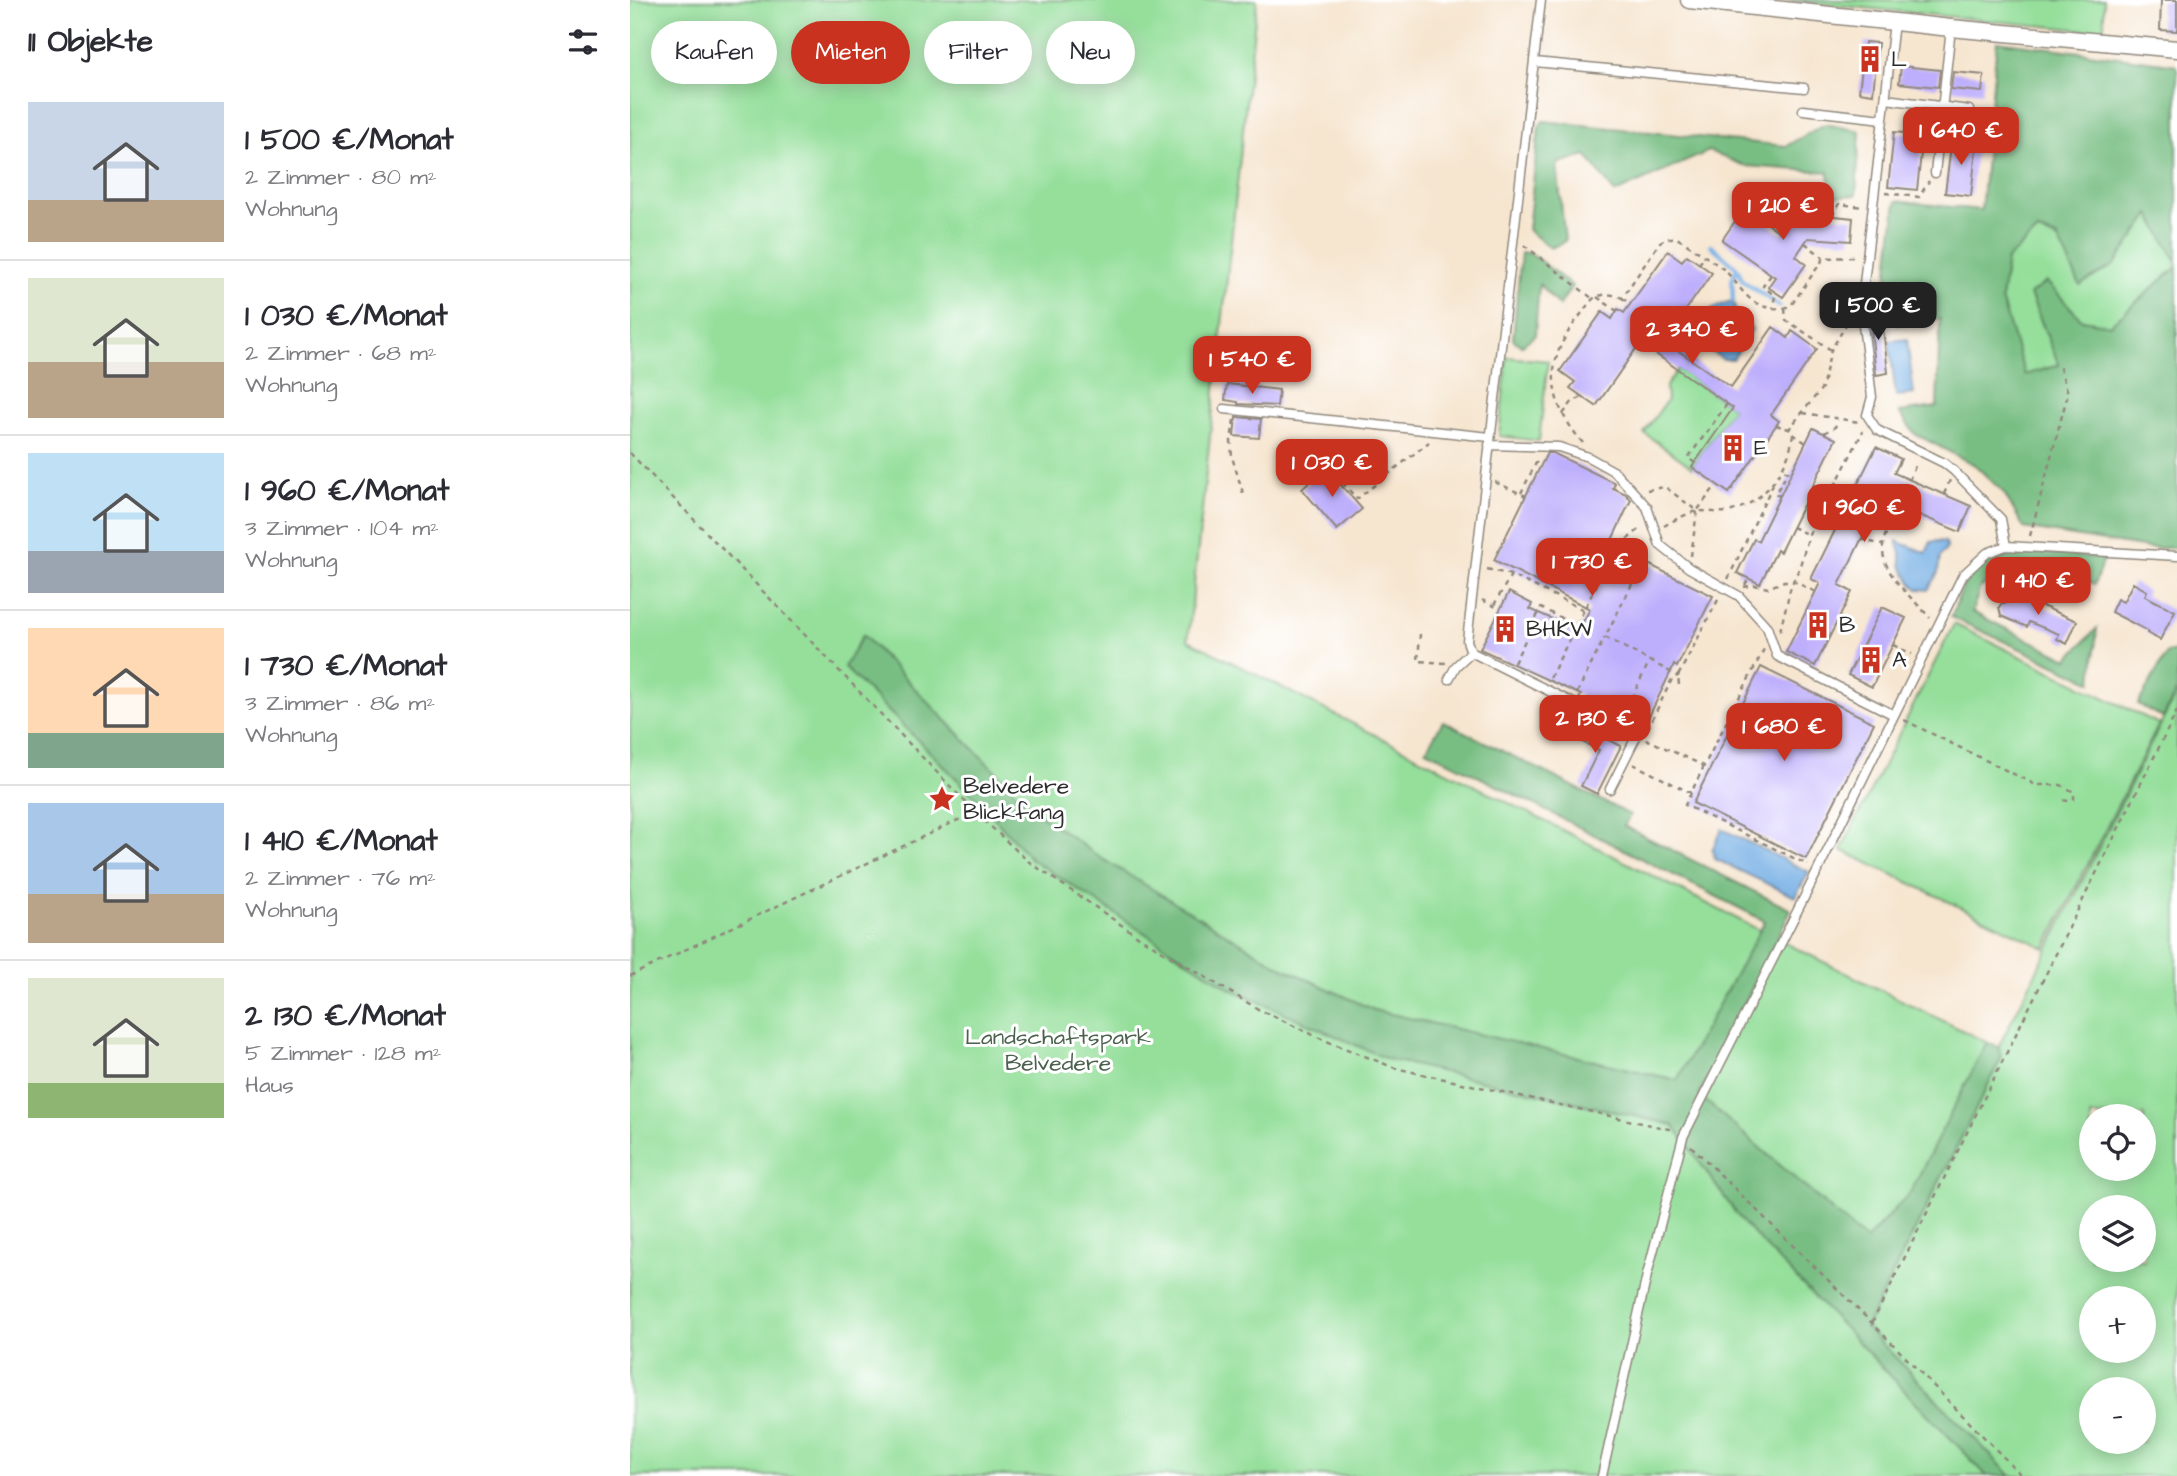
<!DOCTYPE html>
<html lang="de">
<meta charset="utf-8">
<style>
:root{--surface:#fff;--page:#f2f2f3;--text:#2b2b33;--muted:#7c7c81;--line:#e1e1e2;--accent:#c8321e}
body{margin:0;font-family:"Architects Daughter",sans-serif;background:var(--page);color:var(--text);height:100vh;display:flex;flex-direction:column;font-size:26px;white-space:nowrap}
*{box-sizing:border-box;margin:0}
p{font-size:23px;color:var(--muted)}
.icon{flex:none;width:38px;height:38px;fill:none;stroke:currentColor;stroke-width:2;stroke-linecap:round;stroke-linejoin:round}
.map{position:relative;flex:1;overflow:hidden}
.sheet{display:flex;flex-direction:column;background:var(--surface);width:630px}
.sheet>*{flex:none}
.banner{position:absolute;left:21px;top:21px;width:665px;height:63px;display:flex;gap:14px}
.buttons{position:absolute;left:1449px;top:1104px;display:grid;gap:14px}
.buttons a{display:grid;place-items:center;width:77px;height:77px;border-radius:50%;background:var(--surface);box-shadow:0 4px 18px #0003;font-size:35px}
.price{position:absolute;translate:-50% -60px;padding:0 16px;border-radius:14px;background:var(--accent);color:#fff;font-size:23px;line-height:46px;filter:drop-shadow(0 2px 4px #0008)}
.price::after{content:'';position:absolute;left:50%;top:42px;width:21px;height:16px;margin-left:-10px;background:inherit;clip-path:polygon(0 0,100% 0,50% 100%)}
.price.active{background:#222;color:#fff}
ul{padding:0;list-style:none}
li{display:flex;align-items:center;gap:21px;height:175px;padding:0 28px}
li+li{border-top:2px solid var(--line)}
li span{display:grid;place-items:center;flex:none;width:196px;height:140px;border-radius:0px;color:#555}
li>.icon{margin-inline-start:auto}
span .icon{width:84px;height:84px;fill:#fffc;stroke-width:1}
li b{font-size:30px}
h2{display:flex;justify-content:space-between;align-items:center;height:84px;padding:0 28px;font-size:30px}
.tag{padding:0 24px;border-radius:32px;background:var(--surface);box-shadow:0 4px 18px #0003;font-size:24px;line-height:63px}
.tag.active{background:var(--accent);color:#fff}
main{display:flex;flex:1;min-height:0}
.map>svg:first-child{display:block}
</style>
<main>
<section class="sheet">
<h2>11 Objekte<svg class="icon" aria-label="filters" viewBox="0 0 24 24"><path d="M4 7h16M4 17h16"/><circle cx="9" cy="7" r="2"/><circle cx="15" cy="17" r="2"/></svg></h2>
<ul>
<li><span style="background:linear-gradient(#c9d6e8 70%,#b9a48a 0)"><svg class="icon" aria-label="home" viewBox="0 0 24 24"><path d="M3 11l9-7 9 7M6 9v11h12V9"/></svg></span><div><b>1 500 €/Monat</b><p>2 Zimmer · 80 m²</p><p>Wohnung</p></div></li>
<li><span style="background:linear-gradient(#dfe7d0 60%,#b9a48a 0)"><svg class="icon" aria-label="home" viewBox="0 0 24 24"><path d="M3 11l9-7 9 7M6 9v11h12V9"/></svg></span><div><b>1 030 €/Monat</b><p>2 Zimmer · 68 m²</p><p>Wohnung</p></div></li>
<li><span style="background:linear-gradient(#bfe0f5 70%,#9aa5b1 0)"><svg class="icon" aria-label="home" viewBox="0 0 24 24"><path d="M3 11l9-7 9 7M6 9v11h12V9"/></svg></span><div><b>1 960 €/Monat</b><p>3 Zimmer · 104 m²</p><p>Wohnung</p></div></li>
<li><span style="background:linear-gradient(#ffd9b3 75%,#7fa58c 0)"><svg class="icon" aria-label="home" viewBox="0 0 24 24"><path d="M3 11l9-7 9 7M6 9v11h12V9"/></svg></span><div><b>1 730 €/Monat</b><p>3 Zimmer · 86 m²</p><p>Wohnung</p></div></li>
<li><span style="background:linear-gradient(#a9c7e8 65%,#b9a48a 0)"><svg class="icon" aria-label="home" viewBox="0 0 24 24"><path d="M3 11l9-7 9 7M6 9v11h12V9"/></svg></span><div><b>1 410 €/Monat</b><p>2 Zimmer · 76 m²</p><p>Wohnung</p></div></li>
<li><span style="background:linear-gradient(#dfe7d0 75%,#8fb573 0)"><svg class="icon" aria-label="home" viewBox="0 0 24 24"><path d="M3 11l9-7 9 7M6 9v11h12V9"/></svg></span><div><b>2 130 €/Monat</b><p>5 Zimmer · 128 m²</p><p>Haus</p></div></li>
</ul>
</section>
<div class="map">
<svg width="1547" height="1476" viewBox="0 0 1547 1476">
<rect width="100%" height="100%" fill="#fff"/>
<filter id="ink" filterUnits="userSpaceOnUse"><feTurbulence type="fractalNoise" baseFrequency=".0143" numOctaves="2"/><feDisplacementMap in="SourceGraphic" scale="14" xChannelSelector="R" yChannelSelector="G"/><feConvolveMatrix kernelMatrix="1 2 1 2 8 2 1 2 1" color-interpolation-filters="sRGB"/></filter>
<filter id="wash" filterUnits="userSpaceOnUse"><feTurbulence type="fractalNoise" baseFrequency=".00686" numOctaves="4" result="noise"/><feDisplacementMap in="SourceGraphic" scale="28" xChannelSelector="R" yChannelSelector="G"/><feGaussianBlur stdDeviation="1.57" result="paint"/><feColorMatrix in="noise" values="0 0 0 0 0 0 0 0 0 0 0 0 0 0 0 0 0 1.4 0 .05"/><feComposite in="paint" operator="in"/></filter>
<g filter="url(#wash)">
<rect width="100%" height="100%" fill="#f6e5cf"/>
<path fill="#95df9b" stroke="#608563" stroke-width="2" fill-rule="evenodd" d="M0,0H627L558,640L1131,931L1368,1048L1547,692V1476H0ZM1461,1116H1514V1169H1461ZM1461,1208H1514V1260H1461ZM1461,1298H1514V1351H1461ZM1461,1390H1514V1442H1461Z
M1155,0H1474V32Z
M1520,214L1547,262V267L1480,325L1452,320L1416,282L1400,294L1429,365L1394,375L1371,299L1377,259L1408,231L1484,265Z
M877,357L918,361L909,441L869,436Z
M1048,369L1103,408L1062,467L1014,433L1037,400L1036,386Z
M1324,624L1529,724L1415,948L1211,850Z"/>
<path fill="#78be83" stroke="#527457" stroke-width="2" d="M1367,41L1547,65V262L1520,214L1484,265L1450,285L1427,237L1408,231L1377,259L1371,299L1395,375L1429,365L1400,294L1417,282L1452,320L1480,325L1547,267V548H1518L1394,528L1374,493L1345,465L1285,434L1269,412L1307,407L1310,319L1267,325L1262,304H1254L1266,201L1351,210Z
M913,121L1156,146L1195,124L1230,131L1226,195L1200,197L1199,172L1115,166L1079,151L985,193L956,155L927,164L935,241L921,248L898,230L909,127Z
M891,253H900L942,286L929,306L909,284L905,335L891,346L883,339Z
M1409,553L1474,558L1464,585L1435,566L1379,571L1350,588L1342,612L1438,659L1467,628L1462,682L1321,617C1326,606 1329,592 1336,582C1351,556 1383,554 1409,553Z
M233,635L401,808L466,855L651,967L744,1010L1047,1080L1135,921L796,750L813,721L1000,815L994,826L1161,910L1069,1095L1236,1240L1280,1193L1357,1042L1369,1048L1371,1059L1236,1327L1381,1476H1357L1113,1223L1043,1125L757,1059L601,989L401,859L351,803L214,667Z
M1547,651V690L1533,718L1508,704L1537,653Z"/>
<path fill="#73aee4" stroke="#4f6c88" stroke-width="2" d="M1103,301L1107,316L1122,329L1103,359H1093L1065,341C1071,317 1078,306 1103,301Z
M1277,339L1284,394L1266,396L1259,341Z
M1267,541L1296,553L1301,542L1306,541L1315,542L1317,548L1310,557L1308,573L1298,590L1288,589L1282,584L1271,565V553Z
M1092,829L1179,872L1165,897L1085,859L1082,850Z"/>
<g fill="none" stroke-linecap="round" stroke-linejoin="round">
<path stroke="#73aee4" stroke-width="4.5" d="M1081,245L1107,268L1102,280L1103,301
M1107,268L1113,281L1149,306"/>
</g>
<g id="blocks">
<path fill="#beaffc" d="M1531,0H1547V31L1530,30Z
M1235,42L1248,43L1243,94L1229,92Z
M1271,66L1310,70L1308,87L1269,83Z
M1323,72L1354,75L1352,92L1321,89Z
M1264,132L1293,135L1287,190L1258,187Z
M1322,138L1347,141L1341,196L1315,193Z
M1115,207L1152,234L1167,212L1223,218L1221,241L1178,238L1166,256L1176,264L1153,297L1138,287L1145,277L1092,240Z
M1038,251L1052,261L1057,255L1082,273L1034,341L1101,387L1143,327L1158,338L1162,331L1187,349L1141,415L1149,421L1099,493L1062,467L1103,408L1010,343L966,406L940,388L945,382L930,371L972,312L982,319L988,309L994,313Z
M1251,309L1258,373L1246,375L1239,310Z
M597,384L649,390L647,406L608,404V402L595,400Z
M606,417L631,419L629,438L604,436Z
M1183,428L1206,439L1150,552L1147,550L1130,584L1107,573L1124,539L1128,541Z
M1246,447L1271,459L1264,473L1341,506L1330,532L1251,499L1209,585L1222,592L1185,666L1156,652L1190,583L1181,579Z
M917,453H923L985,483L983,488L996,494L1001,500L971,563L993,574L1002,556L1083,596L1047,667L1044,665L1012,731L949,699L951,695L850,649L879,592L902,604L900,609L948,631L960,609L864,560Z
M696,468L732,509L707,530L672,489Z
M1503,583L1517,591L1515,596L1545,611L1530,640L1517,633L1518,631L1481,612L1487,599L1493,602Z
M1390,594L1408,602L1407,604L1447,621L1437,644L1427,639L1429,634L1399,622L1397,627L1371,616L1369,607L1372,603L1387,602Z
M1252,607L1276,618L1242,687L1218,675Z
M1131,667L1244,723L1176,859L1063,803Z
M938,720L991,746L967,794L951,786L969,750L932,732Z"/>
</g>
</g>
<g filter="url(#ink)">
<use href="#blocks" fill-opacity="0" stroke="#90887d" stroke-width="2"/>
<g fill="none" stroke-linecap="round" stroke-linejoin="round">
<defs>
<path id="lane" d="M911,0L837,641L841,652L1007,735L980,789
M905,62L1174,88
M1256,99L1339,110
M1173,110L1253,119L1264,22
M1253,119L1231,309L1242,397L1237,415L1247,430L1314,463L1324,471L1371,519L1376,546
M1305,173L1321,28
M594,409L860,437
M859,445L929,447L958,457L985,472L1017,507L1030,545L1059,568L1109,596L1137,627L1147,656L1264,715
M819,679L826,666L841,652
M972,1476L1017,1275L1053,1137L1188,870L1333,575L1357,553L1376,546L1547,556"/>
<path id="street" d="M1059,0L1321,28L1547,49"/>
</defs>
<use href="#lane" stroke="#90887d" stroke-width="11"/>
<use href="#street" stroke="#90887d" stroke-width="19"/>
<path stroke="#90887d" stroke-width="2.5" stroke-dasharray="5 5" stroke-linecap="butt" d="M1255,193L1289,197L1299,181
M1202,216L1209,204L1233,207
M1175,243L1194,258
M894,245L963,299
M1069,264L1074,257
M1141,275L1133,286L1145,296L1143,308
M967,297L987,311
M992,298L1001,304
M1155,309L1156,320L1201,350
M1173,413L1229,422
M933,414L943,401L953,397
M604,420L601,441L602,457L613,493
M1146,425L1159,429
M1194,433L1205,427L1208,420
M1163,434L1176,443
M953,443C938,425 925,406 924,381C922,355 936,333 952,313C956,308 960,300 966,297C975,293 983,294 992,298L1030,242C1035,239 1040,237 1046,238C1052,240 1085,263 1092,268C1110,283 1116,306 1142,308C1151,309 1155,309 1162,304L1194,258L1226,257
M0,453L345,812L398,861L509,937L628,1009L694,1040L765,1068L1043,1130
M1065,463L1058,458L1097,404
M706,475L727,499L799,442
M1279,480L1287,462
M865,482L896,496
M1017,490L1035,487L1067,511L1084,488
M891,493L908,459
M1314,494L1320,480
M1150,496L1145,494L1158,472L1154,470
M1262,503L1261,507L1267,510
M1268,506C1265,519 1253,533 1253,547C1251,574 1284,599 1300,618
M1191,513L1233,431
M1034,526C1043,521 1059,512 1069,511C1080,511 1091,514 1102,511C1136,501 1159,468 1163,434L1159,429L1192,388L1201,350L1220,318
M1162,527L1179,535
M1400,536L1438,393L1429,365
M1231,539L1252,545
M1061,556L1067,511
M857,569L881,575L954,610
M1098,579L1143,484
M1002,584L975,637L1048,676L1043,677L1016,732
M1115,585L1119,578
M1114,587L1124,585L1138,588L1154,581H1163L1186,592
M852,600L870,609
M864,605L881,575
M1150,631L1161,586L1169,569L1179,535L1186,518
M790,634L788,661L816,663
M1263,645L1282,654
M884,663L911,608L945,625
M920,678L984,550L1011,528
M1049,685L1048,676L1089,598
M947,693L975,637
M993,716L1020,660
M1274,720L1406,785H1431L1444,792V799L1439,801L1432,800
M1016,739L1074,766L1134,649
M1003,764L1061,793L1074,766
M1061,793L1055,805L1178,865
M0,976L345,812
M1061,1146L1242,1323L1392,1476
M1242,1323L1547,711"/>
<use href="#lane" stroke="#fff" stroke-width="8"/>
<use href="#street" stroke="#fff" stroke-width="16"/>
</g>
</g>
<defs>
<symbol id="building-bare" viewBox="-9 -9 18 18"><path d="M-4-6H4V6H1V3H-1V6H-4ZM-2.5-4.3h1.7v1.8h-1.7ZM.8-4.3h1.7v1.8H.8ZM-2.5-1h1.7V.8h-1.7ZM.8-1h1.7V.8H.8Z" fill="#c8321e" stroke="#fff" stroke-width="2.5" paint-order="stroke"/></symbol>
<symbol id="sight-bare" viewBox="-9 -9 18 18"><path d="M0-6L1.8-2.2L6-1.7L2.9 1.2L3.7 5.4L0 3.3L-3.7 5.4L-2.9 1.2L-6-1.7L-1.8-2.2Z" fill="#c8321e" stroke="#fff" stroke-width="2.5" paint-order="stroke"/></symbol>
</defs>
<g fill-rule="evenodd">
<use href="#building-bare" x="1221" y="40" width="38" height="38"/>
<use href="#building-bare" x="1084" y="429" width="38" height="38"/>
<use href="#building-bare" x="1169" y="606" width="38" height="38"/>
<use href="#building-bare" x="856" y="610" width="38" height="38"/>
<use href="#building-bare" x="1222" y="641" width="38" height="38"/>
<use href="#sight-bare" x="293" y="780" width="38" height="38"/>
</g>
<g text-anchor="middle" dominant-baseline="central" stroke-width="6" stroke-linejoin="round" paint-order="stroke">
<g font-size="23" fill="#2b2b2b" stroke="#fff" text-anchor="start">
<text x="1261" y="59">L</text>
<text x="1124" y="448">E</text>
<text x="1209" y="625">B</text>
<text x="896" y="629">BHKW</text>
<text x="1262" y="660">A</text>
<text x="333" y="786">Belvedere<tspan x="333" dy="26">Blickfang</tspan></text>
</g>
<g font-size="23" fill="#4b614d" stroke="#fff">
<text x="428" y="1037">Landschaftspark<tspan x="428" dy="26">Belvedere</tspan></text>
</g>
</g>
</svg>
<div class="buttons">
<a><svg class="icon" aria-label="locate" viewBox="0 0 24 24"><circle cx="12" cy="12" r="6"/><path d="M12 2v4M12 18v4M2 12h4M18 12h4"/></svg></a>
<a><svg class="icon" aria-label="layers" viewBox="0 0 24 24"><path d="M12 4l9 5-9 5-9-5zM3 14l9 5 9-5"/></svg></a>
<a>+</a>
<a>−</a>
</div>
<b class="price" style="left:1331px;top:167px">1 640 €</b>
<b class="price" style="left:1153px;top:242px">1 210 €</b>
<b class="price active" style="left:1248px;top:342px">1 500 €</b>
<b class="price" style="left:1062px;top:366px">2 340 €</b>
<b class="price" style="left:622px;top:396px">1 540 €</b>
<b class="price" style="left:702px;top:499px">1 030 €</b>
<b class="price" style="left:1234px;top:544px">1 960 €</b>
<b class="price" style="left:962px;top:598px">1 730 €</b>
<b class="price" style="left:1408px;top:617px">1 410 €</b>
<b class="price" style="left:965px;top:755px">2 130 €</b>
<b class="price" style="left:1154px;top:763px">1 680 €</b>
<div class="banner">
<a class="tag">Kaufen</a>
<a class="tag active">Mieten</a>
<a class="tag">Filter</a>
<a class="tag">Neu</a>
</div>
</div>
</main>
